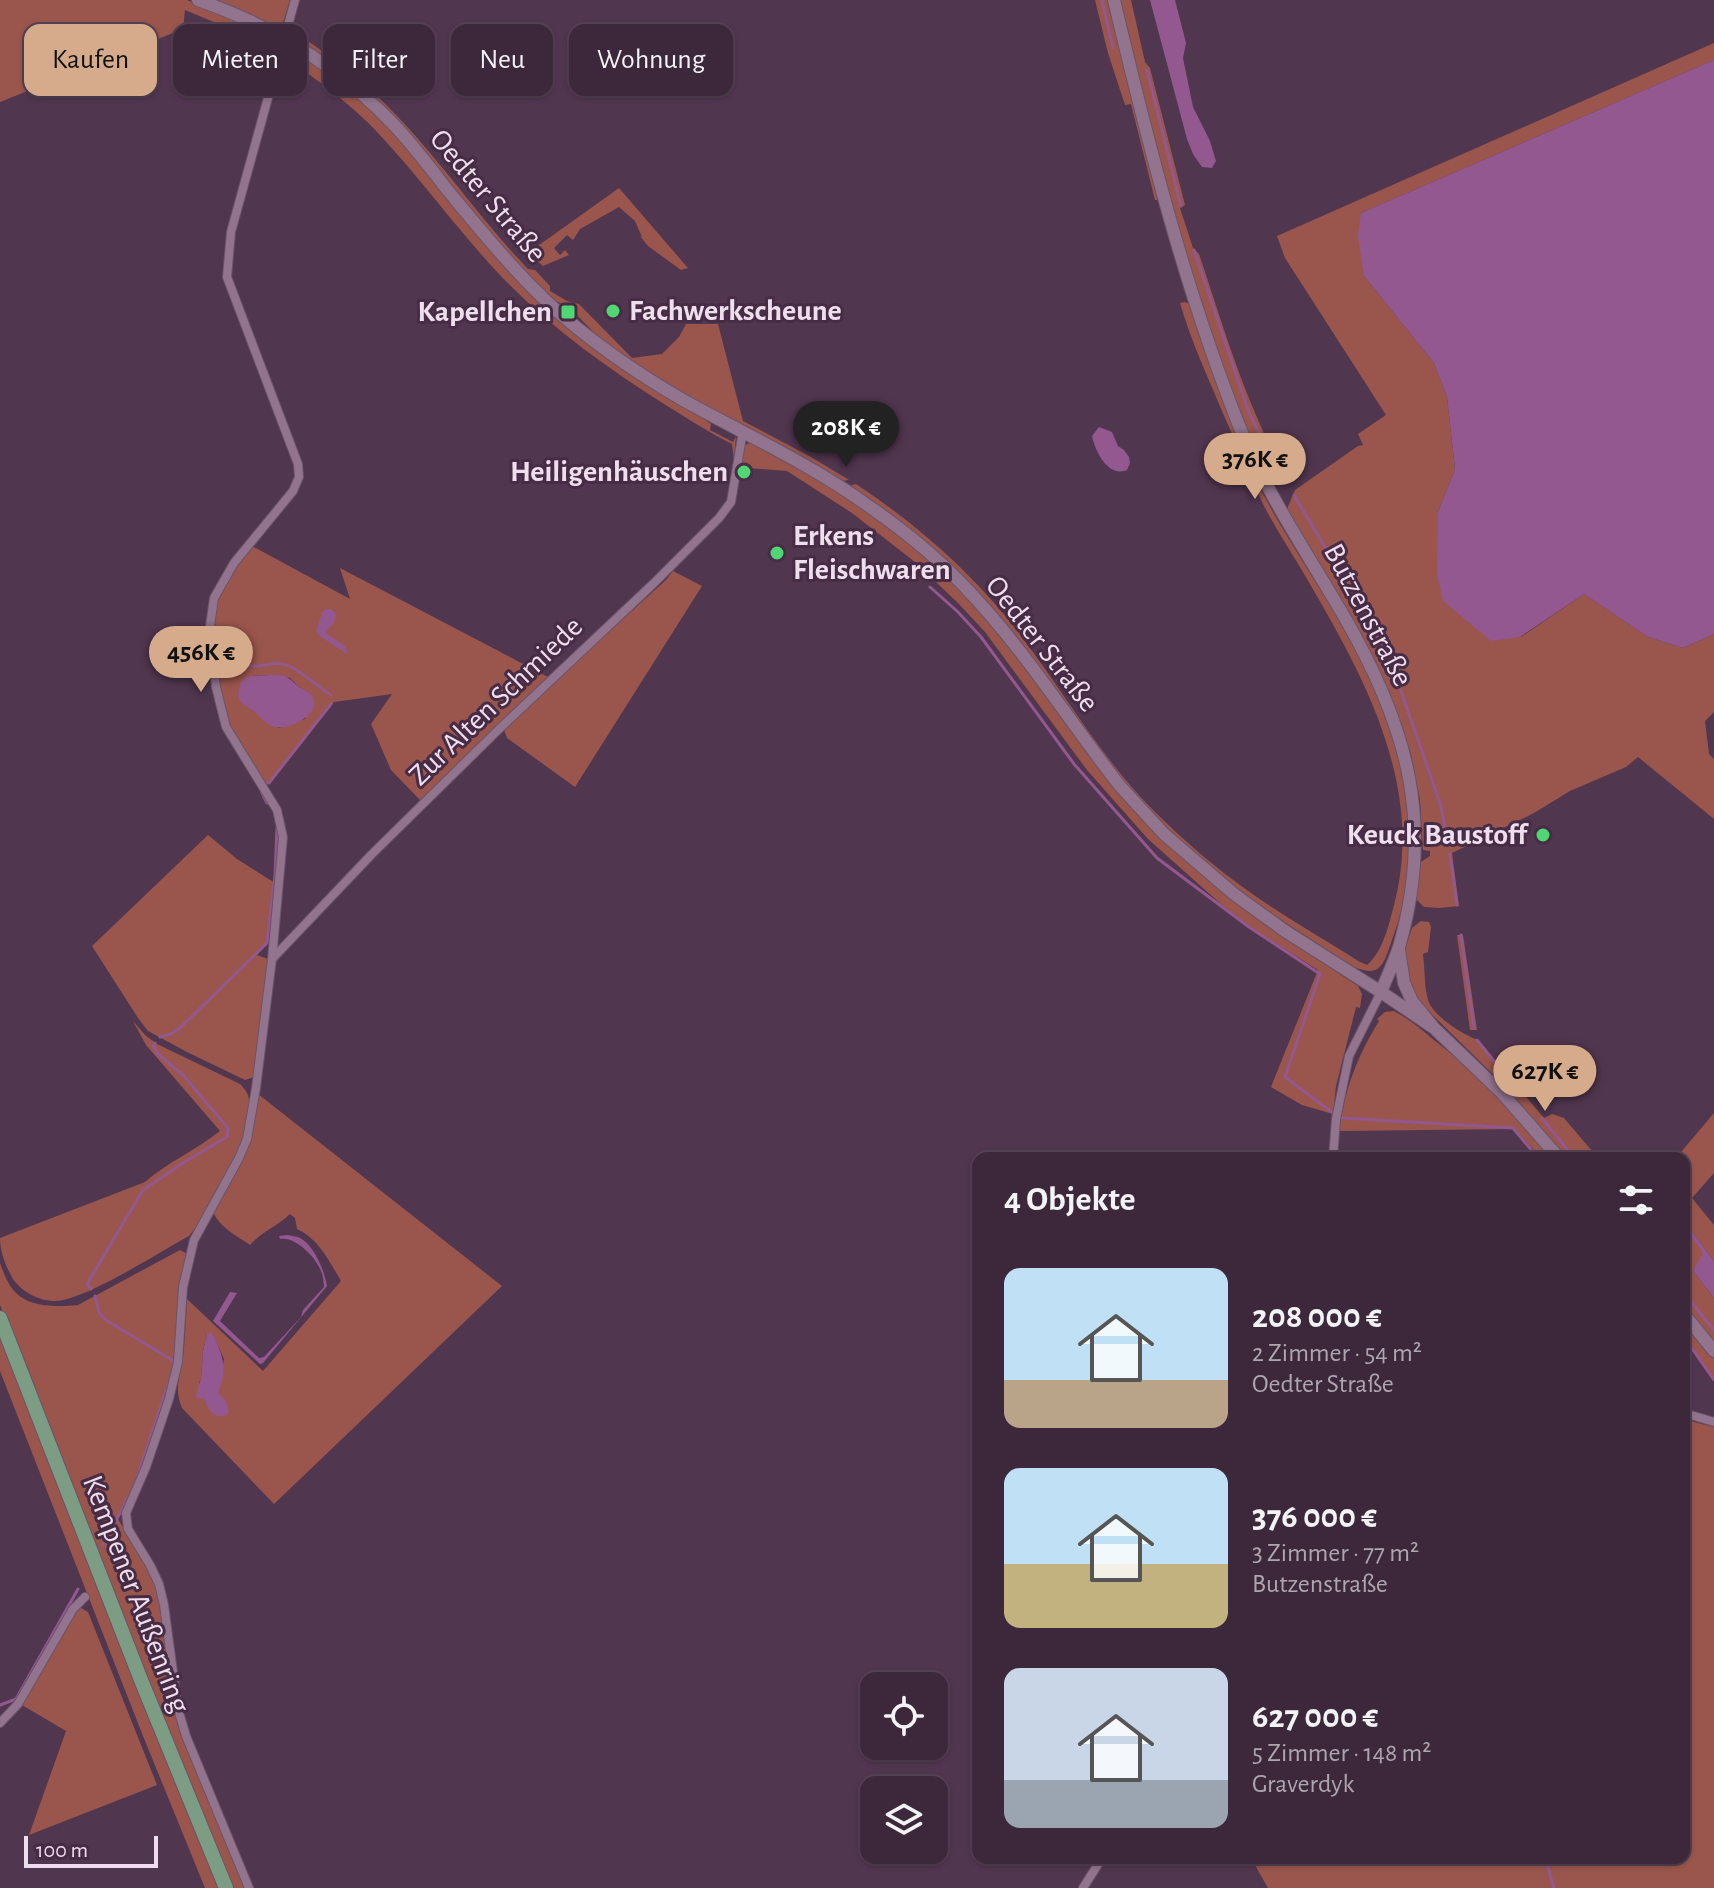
<!DOCTYPE html>
<html lang="de">
<meta charset="utf-8">
<style>
:root{--surface:#3d283b;--page:#443042;--text:#f1f3f6;--muted:#ada6af;--line:#564455;--accent:#d6ab8b}
body{margin:0;font-family:"Alegreya Sans",sans-serif;background:var(--page);color:var(--text);height:100vh;display:flex;flex-direction:column;font-size:30px;white-space:nowrap}
*{box-sizing:border-box;margin:0}
p{font-size:26px;color:var(--muted)}
.icon{flex:none;width:44px;height:44px;fill:none;stroke:currentColor;stroke-width:2;stroke-linecap:round;stroke-linejoin:round}
.map{position:relative;flex:1;overflow:hidden}
.side{position:absolute;left:972px;top:1152px;width:718px;height:712px;display:flex;flex-direction:column;background:var(--surface);border-radius:16px;box-shadow:0 2px 6px #0004,0 0 0 2px var(--line)}
.side>*{flex:none}
.hud{position:absolute;left:24px;top:24px;width:760px;height:72px;display:flex;gap:16px}
.controls{position:absolute;left:860px;top:1672px;display:grid;gap:16px}
.controls a{display:grid;place-items:center;width:88px;height:88px;border-radius:16px;background:var(--surface);box-shadow:0 2px 6px #0004,0 0 0 2px var(--line);font-size:40px}
.scale{position:absolute;left:24px;bottom:20px;width:134px;box-sizing:border-box;padding-left:8px;border:4px solid #efdeed;border-top:0;font-size:22px;line-height:28px;white-space:nowrap;color:#efdeed;-webkit-text-stroke:6px #462c44;paint-order:stroke}
.price{position:absolute;translate:-50% -68px;padding:0 18px;border-radius:28px;background:var(--accent);color:#111;font-size:26px;line-height:52px;filter:drop-shadow(0 2px 4px #0008)}
.price::after{content:'';position:absolute;left:50%;top:48px;width:24px;height:18px;margin-left:-12px;background:inherit;clip-path:polygon(0 0,100% 0,50% 100%)}
.price.selected{background:#222;color:#fff}
ul{padding:0;list-style:none}
li{display:flex;align-items:center;gap:24px;height:200px;padding:0 32px}
li span{display:grid;place-items:center;flex:none;width:224px;height:160px;border-radius:16px;color:#555}
li>.icon{margin-inline-start:auto}
span .icon{width:96px;height:96px;fill:#fffc;stroke-width:1}
li b{font-size:34px}
h2{display:flex;justify-content:space-between;align-items:center;height:96px;padding:0 32px;font-size:34px}
.tag{padding:0 28px;border-radius:16px;background:var(--surface);box-shadow:0 2px 6px #0004,0 0 0 2px var(--line);font-size:28px;line-height:72px}
.tag.selected{background:var(--accent);color:#111}
.map>svg:first-child{display:block}
</style>
<div class="map">
<svg width="1714" height="1888" viewBox="0 0 1714 1888">
<rect width="100%" height="100%" fill="#51364f"/>
<path fill="#9a564d" fill-rule="evenodd" d="M0,0H187L225,14L277,41L275,52L226,27L185,10L183,29L0,102Z
M214,0H290L282,26L277,28Z
M1095,0H1107L1158,198L1157,200H1155L1131,104L1125,105L1108,53Z
M1118,0H1131L1145,62L1150,68L1185,205L1180,208L1193,248L1199,254C1225,331 1247,410 1289,480L1282,484L1271,481C1260,459 1247,438 1238,416C1186,281 1153,140 1118,0Z
M292,30C323,51 352,72 379,98C434,150 476,215 528,269L535,270L550,286V291L567,301L579,304L632,358L662,354L679,337L686,324H718L743,421L811,457L849,480L842,481L687,396L631,361L603,342L573,311L545,294L317,53L295,39Z
M1714,43V60L1361,213L1364,276L1434,363L1447,397L1455,469L1438,512L1521,637L1584,594L1648,637L1683,648L1714,634V712L1705,721L1709,754L1714,759V819L1638,757L1626,767L1570,791L1534,813L1452,853L1459,906L1439,908L1424,907L1416,899L1421,862L1430,856V851L1423,850L1420,800L1411,754L1393,703L1372,657L1287,509L1295,490L1358,446L1363,445L1358,434L1386,415L1285,258L1277,236Z
M294,50L324,70L370,108L404,144L506,267L682,404L711,424L710,430L733,442L736,436L734,460L732,444C708,432 687,418 664,404C604,366 547,325 498,273C456,228 421,179 379,134C352,105 318,80 285,58L287,53Z
M619,188L688,268L681,270L648,246L640,236L642,237L635,221L619,207L580,229L573,240L567,235L554,248L560,255L565,250L569,255L543,266L528,253Z
M1185,302L1190,304C1206,354 1224,404 1245,453C1250,465 1255,479 1262,492C1314,590 1391,676 1407,790C1409,802 1408,815 1409,827C1410,867 1406,903 1392,940C1383,965 1381,979 1352,966L1272,914L1216,873L1164,827L1123,783L1011,632L849,486L856,484C918,525 976,576 1021,636C1065,694 1102,759 1154,811C1183,840 1217,869 1251,893C1286,918 1324,939 1360,962L1367,965C1383,952 1389,924 1394,905C1425,787 1365,678 1307,579C1293,555 1277,531 1264,506C1249,475 1236,442 1222,411C1207,375 1191,341 1180,303Z
M753,441L831,485L910,543L963,591L1018,656L1105,776L1150,828L1210,882L1265,925L1358,986L1362,994L1360,1008L1356,1007L1336,1086L1333,1114L1302,1105L1271,1087L1318,970L1255,930L1222,905L1148,839L1087,770L985,632L958,603L915,562L852,513L787,471L748,468L741,464L743,446Z
M252,546L350,599L340,568L548,677L421,801L391,770L371,724L392,694L334,702L267,785L229,724L220,688L212,632L218,598L237,565ZM271,675L290,678L298,686L311,694L305,719L279,728C248,711 255,710 251,676Z
M673,571L702,586L575,787L507,738L504,730L553,682L666,580Z
M208,835L237,859L275,883L268,943L257,955L268,959L254,1077L245,1080L187,1052L148,1031L138,1018L92,946Z
M1421,921L1429,922L1431,927L1428,952L1423,954C1425,969 1424,986 1428,1000C1433,1016 1463,1035 1478,1040L1544,1118L1552,1114L1564,1118L1598,1158H1566L1500,1081L1413,996L1404,953L1412,928Z
M1457,935H1463L1477,1030H1470Z
M1394,1011C1409,1019 1421,1029 1434,1040C1479,1074 1515,1116 1553,1158H1541L1515,1129L1339,1131C1346,1086 1356,1059 1379,1021L1377,1019L1385,1012Z
M133,1021L145,1035L157,1044L240,1084C245,1089 248,1093 249,1100C254,1133 211,1212 189,1236C159,1252 86,1300 55,1301C39,1301 22,1292 13,1279C6,1267 0,1252 0,1238L145,1182C168,1162 196,1150 220,1131L146,1045Z
M258,1094L502,1286L274,1504L182,1408C174,1390 180,1376 183,1357C185,1338 186,1318 187,1299L263,1371L341,1281C329,1261 319,1239 297,1229L295,1218L290,1214C278,1226 261,1232 250,1245C236,1235 220,1228 213,1212L241,1160ZM207,1334H213L224,1359L218,1393L199,1383L201,1379L203,1351Z
M1714,1113V1173L1692,1198L1714,1225V1261L1684,1221V1158H1676Z
M1684,1227L1702,1249L1704,1254L1694,1268L1693,1271L1714,1298V1342L1684,1304V1256L1686,1254L1684,1251Z
M180,1250L186,1253L173,1372L139,1474L118,1519L147,1567L156,1586L160,1606L175,1710L246,1888H233L98,1555L0,1305V1263C3,1271 6,1280 11,1287C25,1308 55,1307 78,1305Z
M1684,1319L1714,1357V1379L1684,1336Z
M0,1333L221,1888H205L143,1736L0,1371Z
M1684,1417L1694,1422L1714,1427V1888H1268L1251,1858H1684Z
M81,1608L88,1612L157,1785L29,1835L66,1731L22,1705L77,1610Z"/>
<path fill="#935890" d="M1150,0H1175L1186,43L1183,58L1193,107L1210,141L1216,161L1212,168L1202,167L1193,154L1187,139Z
M1714,60V634L1683,648L1648,637L1584,594L1520,637L1491,641L1443,601L1437,574L1438,512L1455,469L1447,397L1434,363L1364,276L1358,236L1361,213Z
M1099,427L1112,432L1118,446L1124,450L1129,457L1130,463L1127,470C1108,478 1095,451 1092,436Z
M326,609H331L335,612L336,617L333,624L327,630L326,633L346,647L347,654L321,637L316,631L322,613Z
M271,675C287,675 286,676 298,686C303,690 310,691 313,697C321,715 289,730 275,727C265,725 259,714 251,709C235,701 236,694 243,679L251,676Z
M1684,1221L1714,1261V1298L1693,1271L1694,1268L1703,1254C1699,1242 1684,1234 1684,1221Z
M287,1235C291,1236 296,1236 300,1238C314,1245 325,1272 327,1286L263,1363L260,1364L213,1321L230,1292L237,1293L220,1321L259,1358L264,1357L301,1317L303,1310L324,1287C324,1286 323,1275 322,1274C318,1259 296,1236 280,1239L279,1236Z
M210,1332L213,1334C223,1355 228,1371 218,1393L226,1401L229,1412L227,1415C213,1420 208,1409 204,1398L198,1399L196,1396L201,1378L203,1351L207,1334Z"/>
<g fill="none" stroke-linecap="round" stroke-linejoin="round">
<path stroke="#935890" stroke-width="3" d="M1102,0L1113,48
M1147,70L1181,206
M1194,250L1249,413L1283,479
M1294,495L1383,645L1392,665L1440,803L1448,841
M930,587L958,612L981,637L1074,764L1157,858L1249,927L1320,974L1285,1077L1333,1113
M227,667C236,665 243,665 252,666C265,667 276,660 289,666C304,673 317,686 331,695
M269,783L331,704
M262,793L267,803
M1450,854L1457,905
M1461,935L1474,1028
M160,1037L171,1034L180,1028L267,943L275,875L277,828
M1477,1040L1511,1082
M1342,1118L1513,1128L1538,1158
M1542,1118L1574,1158
M91,1289L87,1284L143,1190L186,1161L227,1137L228,1128L183,1075L158,1054L153,1045L155,1043
M1684,1293L1714,1330
M95,1296L99,1312L106,1320L172,1360L174,1364
M1684,1337L1714,1380
M137,1478L170,1379
M103,1545L129,1496
M0,1705L16,1699L78,1589
M1545,1858L1554,1888"/>
<defs>
<path id="street" d="M273,958L372,854L495,733L653,584L719,518L731,502L743,431
M1333,1158L1336,1119L1349,1056L1381,992
M1684,1413L1714,1422
M0,1723L18,1704L73,1609L85,1597
M249,1888L186,1736L178,1709L164,1605L159,1584L150,1565L128,1529L126,1513L146,1467L169,1399L178,1362L183,1287L194,1240L239,1158L247,1139L256,1088L272,959L283,837L277,810L226,727L216,687L209,633L214,598L234,563L293,491L299,477L298,464L227,277L231,232L295,0
M1083,1888L1102,1858"/>
<path id="secondary" d="M198,0C273,26 340,68 394,125C414,146 431,169 449,192C483,233 517,275 557,311C596,345 638,374 683,400C746,435 811,464 870,507C909,534 946,565 977,600C1030,658 1072,725 1120,786L1164,834L1234,894L1285,931L1381,992L1434,1028
M1114,0C1148,143 1184,286 1238,423C1265,492 1308,554 1345,618C1407,726 1435,823 1399,947C1394,962 1387,977 1381,992
M1399,950L1404,983L1412,1001L1434,1028L1502,1093L1559,1158
M1684,1314L1714,1351"/>
<path id="primary" d="M0,1318L141,1680L226,1888"/>
</defs>
<use href="#street" stroke="#6a5368" stroke-width="10"/>
<use href="#secondary" stroke="#6a5368" stroke-width="14"/>
<use href="#primary" stroke="#6a5368" stroke-width="16"/>
<use href="#street" stroke="#92748f" stroke-width="8"/>
<use href="#secondary" stroke="#92748f" stroke-width="12"/>
<use href="#primary" stroke="#7c9d84" stroke-width="14"/>
</g>
<g fill="#51d674" stroke="#462c44" stroke-width="3">
<circle cx="613" cy="311" r="8"/>
<rect x="560" y="304" width="16" height="16" rx="4"/>
<circle cx="744" cy="472" r="8"/>
<circle cx="777" cy="553" r="8"/>
<circle cx="1543" cy="835" r="8"/>
</g>
<g text-anchor="middle" dominant-baseline="central" stroke-width="6" stroke-linejoin="round" paint-order="stroke">
<g font-size="30" fill="#efdeed" stroke="#462c44">
<text transform="translate(488 196) rotate(50)">Oedter Straße</text>
<text transform="translate(1368 615) rotate(62)">Butzenstraße</text>
<text transform="translate(1042 644) rotate(52)">Oedter Straße</text>
<text transform="translate(496 701) rotate(-44)">Zur Alten Schmiede</text>
<text transform="translate(136 1594) rotate(69)">Kempener Außenring</text>
</g>
<g font-size="30" font-weight="bold" fill="#efdeed" stroke="#462c44" text-anchor="end">
<text x="629" y="311" text-anchor="start">Fachwerkscheune</text>
<text x="552" y="312">Kapellchen</text>
<text x="728" y="472">Heiligenhäuschen</text>
<text x="793" y="536" text-anchor="start">Erkens<tspan x="793" dy="34">Fleischwaren</tspan></text>
<text x="1527" y="835">Keuck Baustoff</text>
</g>
</g>
</svg>
<div class="controls">
<a><svg class="icon" aria-label="locate" viewBox="0 0 24 24"><circle cx="12" cy="12" r="6"/><path d="M12 2v4M12 18v4M2 12h4M18 12h4"/></svg></a>
<a><svg class="icon" aria-label="layers" viewBox="0 0 24 24"><path d="M12 4l9 5-9 5-9-5zM3 14l9 5 9-5"/></svg></a>
</div>
<div class="scale">100 m</div>
<b class="price selected" style="left:846px;top:469px">208K €</b>
<b class="price" style="left:1255px;top:501px">376K €</b>
<b class="price" style="left:201px;top:694px">456K €</b>
<b class="price" style="left:1545px;top:1113px">627K €</b>
<div class="hud">
<a class="tag selected">Kaufen</a>
<a class="tag">Mieten</a>
<a class="tag">Filter</a>
<a class="tag">Neu</a>
<a class="tag">Wohnung</a>
</div>
<section class="side">
<h2>4 Objekte<svg class="icon" aria-label="filters" viewBox="0 0 24 24"><path d="M4 7h16M4 17h16"/><circle cx="9" cy="7" r="2"/><circle cx="15" cy="17" r="2"/></svg></h2>
<ul>
<li><span style="background:linear-gradient(#bfe0f5 70%,#b9a48a 0)"><svg class="icon" aria-label="home" viewBox="0 0 24 24"><path d="M3 11l9-7 9 7M6 9v11h12V9"/></svg></span><div><b>208 000 €</b><p>2 Zimmer · 54 m²</p><p>Oedter Straße</p></div></li>
<li><span style="background:linear-gradient(#bfe0f5 60%,#c2b280 0)"><svg class="icon" aria-label="home" viewBox="0 0 24 24"><path d="M3 11l9-7 9 7M6 9v11h12V9"/></svg></span><div><b>376 000 €</b><p>3 Zimmer · 77 m²</p><p>Butzenstraße</p></div></li>
<li><span style="background:linear-gradient(#c9d6e8 70%,#9aa5b1 0)"><svg class="icon" aria-label="home" viewBox="0 0 24 24"><path d="M3 11l9-7 9 7M6 9v11h12V9"/></svg></span><div><b>627 000 €</b><p>5 Zimmer · 148 m²</p><p>Graverdyk</p></div></li>
</ul>
</section>
</div>
